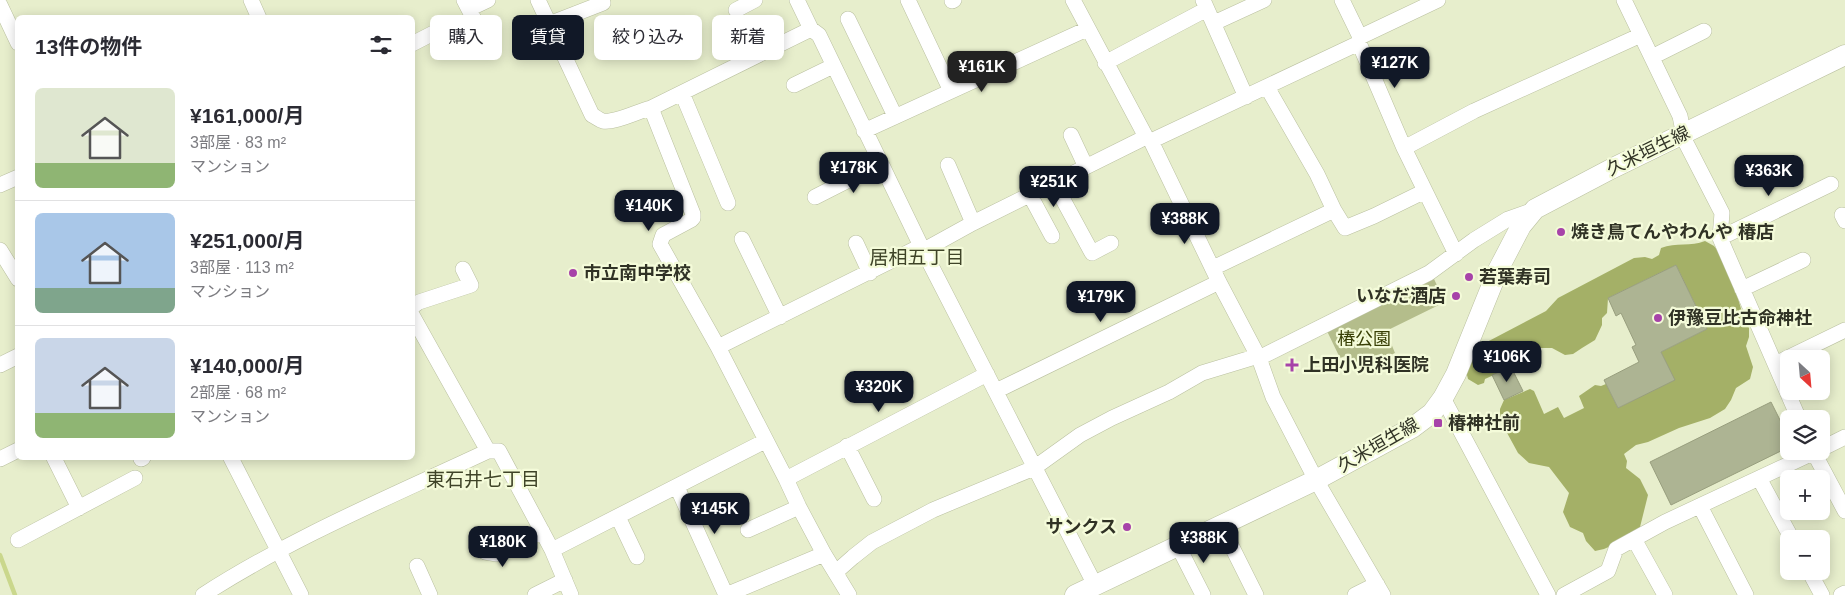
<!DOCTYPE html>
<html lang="ja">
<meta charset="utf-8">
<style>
:root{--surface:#fff;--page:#f7f7f7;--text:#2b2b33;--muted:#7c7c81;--line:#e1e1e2;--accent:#111827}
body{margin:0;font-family:Helvetica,"Noto Sans JP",sans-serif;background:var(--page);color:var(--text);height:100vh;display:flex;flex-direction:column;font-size:19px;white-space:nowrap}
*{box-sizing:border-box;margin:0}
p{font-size:16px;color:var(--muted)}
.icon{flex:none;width:28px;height:28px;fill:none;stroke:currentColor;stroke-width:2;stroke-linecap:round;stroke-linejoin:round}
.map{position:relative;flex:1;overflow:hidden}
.panel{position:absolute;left:15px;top:15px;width:400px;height:445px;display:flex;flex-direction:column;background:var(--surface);border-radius:8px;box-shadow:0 2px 12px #0003}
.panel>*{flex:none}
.top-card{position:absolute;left:430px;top:15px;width:475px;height:45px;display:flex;gap:10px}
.needle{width:32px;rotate:154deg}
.tools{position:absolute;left:1780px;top:350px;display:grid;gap:10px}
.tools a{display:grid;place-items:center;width:50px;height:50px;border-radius:8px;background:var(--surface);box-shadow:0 2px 12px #0003;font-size:25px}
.price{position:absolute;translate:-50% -42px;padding:0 11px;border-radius:10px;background:var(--accent);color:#fff;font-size:16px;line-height:32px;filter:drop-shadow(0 1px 2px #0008)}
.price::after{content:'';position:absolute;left:50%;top:30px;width:15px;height:11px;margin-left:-8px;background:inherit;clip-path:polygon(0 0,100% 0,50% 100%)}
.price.on{background:#222;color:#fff}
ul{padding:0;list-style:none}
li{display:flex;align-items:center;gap:15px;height:125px;padding:0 20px}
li+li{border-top:1px solid var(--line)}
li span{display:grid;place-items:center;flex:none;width:140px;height:100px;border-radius:8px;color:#555}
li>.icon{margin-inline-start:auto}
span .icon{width:60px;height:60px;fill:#fffc;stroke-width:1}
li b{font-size:21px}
h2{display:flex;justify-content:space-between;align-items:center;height:60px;padding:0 20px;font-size:21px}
.chip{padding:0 18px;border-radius:8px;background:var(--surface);box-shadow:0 2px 12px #0003;font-size:18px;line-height:45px}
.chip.on{background:var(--accent);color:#fff}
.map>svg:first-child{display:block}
</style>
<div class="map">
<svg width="1845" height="595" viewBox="0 0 1845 595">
<rect width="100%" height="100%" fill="#e7eecc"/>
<path fill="#b4bd8b" d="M1434,279L1445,302L1386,331L1395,353L1356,371L1348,355L1340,358L1327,331Z"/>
<path fill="#a4b067" d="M1705,241L1714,246L1719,252L1737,295L1744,319L1749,328V337L1746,346L1753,367L1750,379L1736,388L1731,400L1725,409L1710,418L1679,428L1648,442L1636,445L1624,454L1627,461L1626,468L1640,479L1648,495L1640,527L1629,538L1604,549L1595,551L1586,541L1583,533L1570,527L1563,512L1569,493L1549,467L1529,463L1518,453L1500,420V409L1504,400L1530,389L1534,391L1544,414L1558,407L1564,418L1584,408L1579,396L1595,385L1601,386L1606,384L1618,408L1674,380L1661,352L1707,329L1676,265L1608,298L1607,313L1602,318V325L1595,340L1582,348L1573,354L1565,355L1552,348H1541L1529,353L1514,356L1510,361L1511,367L1485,379L1484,383L1478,385L1468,379L1466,371L1474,352L1485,343L1546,311L1558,298L1634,258L1645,257L1652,259L1659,255L1661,248C1676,242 1691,247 1705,241Z"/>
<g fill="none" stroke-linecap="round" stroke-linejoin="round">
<path stroke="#cad78c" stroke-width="4.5" d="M0,555L15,595"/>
</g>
<path fill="#adb493" stroke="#989e7e" d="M1676,265L1707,329L1661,352L1675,380L1618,408L1604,380L1639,362L1632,347L1636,345L1621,313L1616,316L1608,298Z
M1511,367L1523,391L1504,400L1492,375Z
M1771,402L1789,438V447L1671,505L1650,462Z"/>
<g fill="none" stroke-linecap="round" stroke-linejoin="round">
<defs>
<path id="minor" d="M251,0L259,18
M464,0L476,23
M538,0L592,115C596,117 599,120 603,121C615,123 638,111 651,108L811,29L819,35L921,246L1095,585
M797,0L811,29
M908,0L951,91
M1073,0L1146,137L1151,141L1219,282L1259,358L1273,397L1316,480L1383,595
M1203,0L1246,97
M1342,0L1360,37
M1624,0L1680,116L1685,141L1722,213L1720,238L1799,419
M952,1L954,0
M0,5L18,43
M469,9L488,0
M736,10L755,0
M848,19L895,116
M1214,23L1264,0
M549,24L603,3
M1359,43L1404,148L1456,254
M412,44L451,24
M1652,57L1704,31
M1105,63L1207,9
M794,85L833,66
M1267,87L1317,174L1334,210
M682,93L728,203
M651,108L693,214V218L691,220L663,235L660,244L718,347L786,479L799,507L824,554L849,595
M864,131L1087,29
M1071,135L1086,167
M1151,141L1359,43L1360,37L1438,0
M1404,148L1474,111L1641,35
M948,165L973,223
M1054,183L1092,253L1111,243
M0,185L18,177
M1030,195L1052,236
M815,197L880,164
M1842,215L1845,221
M1720,238L1831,184
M742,239L780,317
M856,243L870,273
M0,250L18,279
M924,250L973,223L1146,137
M1213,268L1334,210L1345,228L1374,216L1425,191
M1742,289L1803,260
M412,307L419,302L471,285L463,269
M412,315L488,451
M718,347L921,246
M1259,358L1429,273L1474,240L1508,219L1534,210
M1775,364L1845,330
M0,365L18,356
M996,391L1219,282
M1443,398L1548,595
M847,446L874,499
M1821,449L1845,437
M1813,451L1845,511
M54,458L79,508
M231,458L301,595
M0,459L18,450
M141,459L143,458
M1759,478L1792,539
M786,479L987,374
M677,487L726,595
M1700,506L1746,595
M618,517L637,557
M1221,525L1256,595
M748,530L799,507
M478,538L485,552L497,554L542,531
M1634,539L1665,595
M18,540L135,478
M1178,546L1203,595
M552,550L571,595
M417,566L430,595
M1809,571L1822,595
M836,572L853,557L872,542L933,510L1034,468L1080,435L1112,418L1169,392L1202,373L1258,356
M203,595C293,537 392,496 488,451H499L552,550L765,441
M535,595L565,580
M726,595L824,554
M1355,595L1377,584
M1564,595L1608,571L1616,549L1665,522L1817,451
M1841,595L1845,593"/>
<path id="secondary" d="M1075,595L1316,480L1412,428L1432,413L1443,398L1456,374L1498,270L1521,226L1535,209L1611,169L1845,55"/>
</defs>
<use href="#minor" stroke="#bac0a0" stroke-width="16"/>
<use href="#secondary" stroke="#bac0a0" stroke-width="21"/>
<use href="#minor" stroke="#fff" stroke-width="15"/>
<use href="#secondary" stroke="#fff" stroke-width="20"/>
</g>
<g fill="#a743a9" stroke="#f4fbd9" stroke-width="2">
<circle cx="1561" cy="232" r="5"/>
<circle cx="573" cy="273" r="5"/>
<circle cx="1469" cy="277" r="5"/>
<circle cx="1456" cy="296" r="5"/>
<circle cx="1658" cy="318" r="5"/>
<path d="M1289.5 357.5h5v5h5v5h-5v5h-5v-5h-5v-5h5z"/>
<rect x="1433" y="418" width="10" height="10" rx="2.5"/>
<circle cx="1127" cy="527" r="5"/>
</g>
<g text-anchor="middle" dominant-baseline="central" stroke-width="4.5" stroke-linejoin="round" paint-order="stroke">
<g font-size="18" fill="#303225" stroke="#f4fbd9">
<text transform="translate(1648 151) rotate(-26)">久米垣生線</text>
<text transform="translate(1378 445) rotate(-30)">久米垣生線</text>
</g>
<g font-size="18" font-weight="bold" fill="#303225" stroke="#f4fbd9" text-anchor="start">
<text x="1571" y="232">焼き鳥てんやわんや 椿店</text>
<text x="583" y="273">市立南中学校</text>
<text x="1479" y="277">若葉寿司</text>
<text x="1446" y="296" text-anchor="end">いなだ酒店</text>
<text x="1668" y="318">伊豫豆比古命神社</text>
<text x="1303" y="365">上田小児科医院</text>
<text x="1448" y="423">椿神社前</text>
<text x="1117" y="527" text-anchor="end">サンクス</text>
</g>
<g font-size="18" fill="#383f05" stroke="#f4fbd9">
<text x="1364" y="339">椿公園</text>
</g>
<g font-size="19" fill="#3f4428" stroke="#f4fbd9">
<text x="917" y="257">居相五丁目</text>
<text x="483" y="479">東石井七丁目</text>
</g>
</g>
</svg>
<div class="tools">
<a><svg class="needle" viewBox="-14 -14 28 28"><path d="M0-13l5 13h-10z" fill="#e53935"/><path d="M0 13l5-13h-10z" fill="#7c7c81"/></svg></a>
<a><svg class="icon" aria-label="layers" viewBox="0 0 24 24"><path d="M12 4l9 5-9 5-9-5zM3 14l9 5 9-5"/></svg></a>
<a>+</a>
<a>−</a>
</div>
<b class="price" style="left:1395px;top:89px">¥127K</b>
<b class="price on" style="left:982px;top:93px">¥161K</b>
<b class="price" style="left:854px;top:194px">¥178K</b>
<b class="price" style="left:1769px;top:197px">¥363K</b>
<b class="price" style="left:1054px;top:208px">¥251K</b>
<b class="price" style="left:649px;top:232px">¥140K</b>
<b class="price" style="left:1185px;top:245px">¥388K</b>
<b class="price" style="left:1101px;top:323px">¥179K</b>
<b class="price" style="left:1507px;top:383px">¥106K</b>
<b class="price" style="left:879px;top:413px">¥320K</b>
<b class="price" style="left:715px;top:535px">¥145K</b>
<b class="price" style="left:1204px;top:564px">¥388K</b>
<b class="price" style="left:503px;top:568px">¥180K</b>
<div class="top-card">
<a class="chip">購入</a>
<a class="chip on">賃貸</a>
<a class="chip">絞り込み</a>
<a class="chip">新着</a>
</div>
<section class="panel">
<h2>13件の物件<svg class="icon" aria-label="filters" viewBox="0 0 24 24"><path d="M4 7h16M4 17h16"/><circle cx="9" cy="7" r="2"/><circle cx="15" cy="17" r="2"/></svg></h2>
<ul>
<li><span style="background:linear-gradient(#dfe7d0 75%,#8fb573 0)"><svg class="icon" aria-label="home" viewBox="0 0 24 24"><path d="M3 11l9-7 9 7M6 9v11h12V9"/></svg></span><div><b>¥161,000/月</b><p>3部屋 · 83 m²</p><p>マンション</p></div></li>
<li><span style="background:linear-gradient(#a9c7e8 75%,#7fa58c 0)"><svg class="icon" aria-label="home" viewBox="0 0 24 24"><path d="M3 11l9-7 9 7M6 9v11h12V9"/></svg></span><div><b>¥251,000/月</b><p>3部屋 · 113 m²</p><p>マンション</p></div></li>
<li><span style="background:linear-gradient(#c9d6e8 75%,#8fb573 0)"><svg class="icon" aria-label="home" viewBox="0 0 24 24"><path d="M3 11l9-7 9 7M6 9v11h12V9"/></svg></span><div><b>¥140,000/月</b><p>2部屋 · 68 m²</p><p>マンション</p></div></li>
</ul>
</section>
</div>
